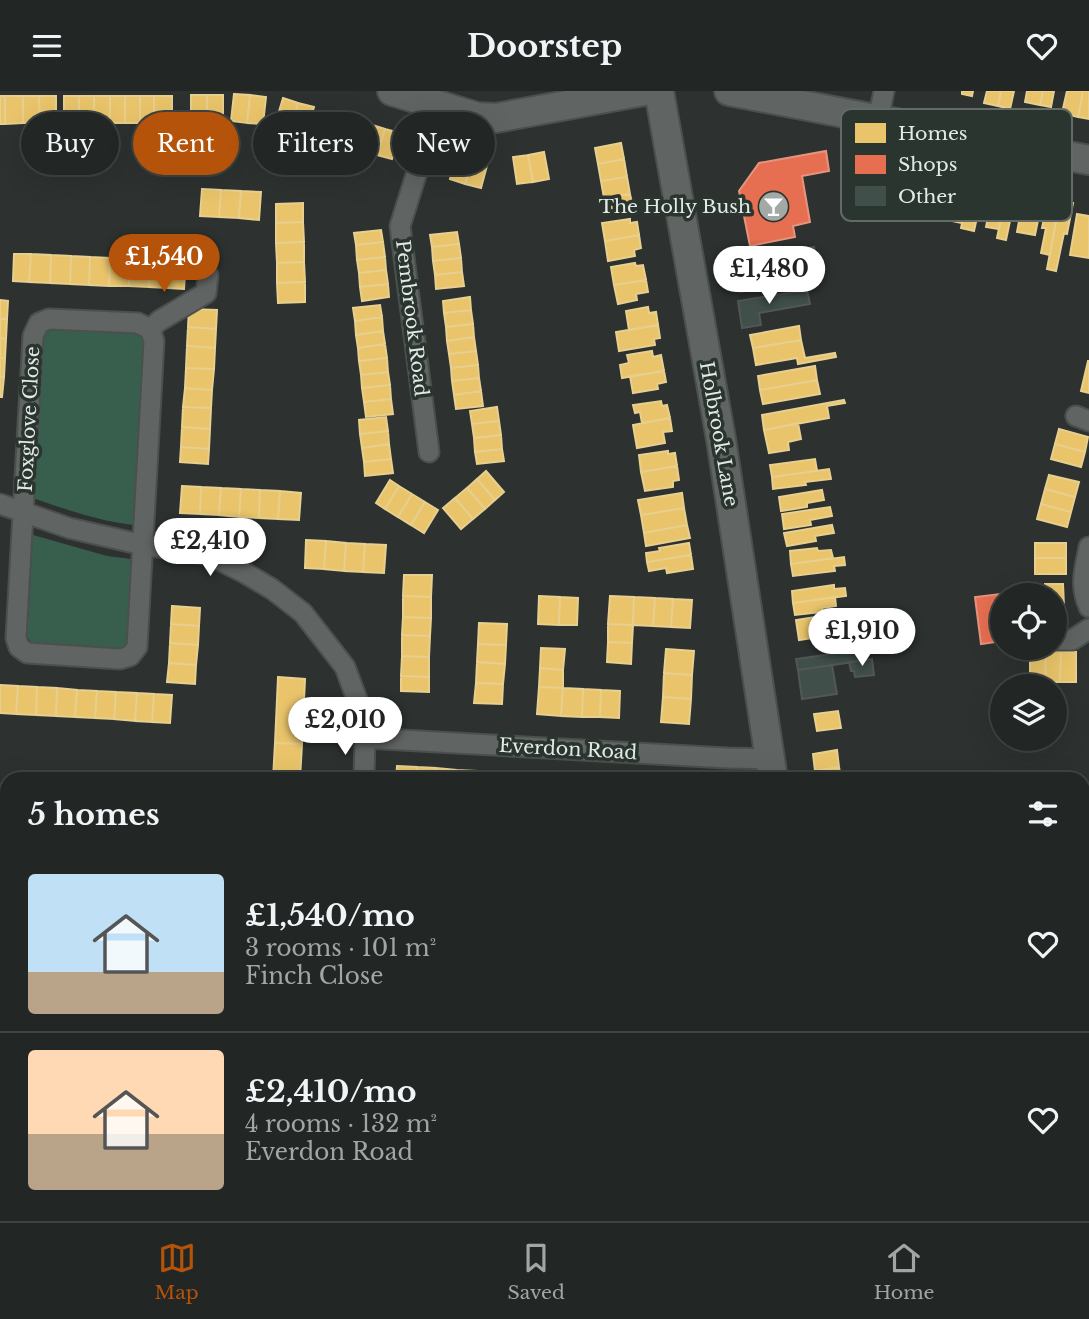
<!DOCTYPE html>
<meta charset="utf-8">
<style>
:root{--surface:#222624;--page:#2a2e2c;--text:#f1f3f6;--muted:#a2a5a6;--line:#3f4341;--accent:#b45309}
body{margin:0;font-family:"Libre Baskerville",serif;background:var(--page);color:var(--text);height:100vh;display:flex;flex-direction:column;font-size:26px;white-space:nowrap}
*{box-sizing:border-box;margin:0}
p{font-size:23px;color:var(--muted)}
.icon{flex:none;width:38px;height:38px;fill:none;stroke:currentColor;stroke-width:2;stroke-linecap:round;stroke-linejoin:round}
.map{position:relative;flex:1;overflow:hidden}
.side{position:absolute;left:0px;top:681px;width:1090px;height:450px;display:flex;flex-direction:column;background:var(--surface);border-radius:21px 21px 0 0;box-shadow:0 7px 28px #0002,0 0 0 2px var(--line)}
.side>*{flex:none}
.top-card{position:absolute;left:21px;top:21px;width:700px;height:63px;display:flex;gap:14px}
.tools{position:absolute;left:990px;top:492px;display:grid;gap:14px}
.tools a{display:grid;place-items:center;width:77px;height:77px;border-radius:50%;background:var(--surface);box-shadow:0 7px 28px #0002,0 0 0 2px var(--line);font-size:35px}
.price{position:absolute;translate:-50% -60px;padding:0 16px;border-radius:24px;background:#fff;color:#222;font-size:23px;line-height:46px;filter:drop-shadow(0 2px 4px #0008)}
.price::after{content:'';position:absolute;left:50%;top:42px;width:21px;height:16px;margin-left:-10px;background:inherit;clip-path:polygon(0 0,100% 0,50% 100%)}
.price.selected{background:var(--accent);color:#fff}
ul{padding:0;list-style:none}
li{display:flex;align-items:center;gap:21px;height:175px;padding:0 28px}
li+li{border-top:2px solid var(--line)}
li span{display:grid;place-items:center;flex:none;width:196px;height:140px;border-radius:7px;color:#555}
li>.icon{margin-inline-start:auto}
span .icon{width:84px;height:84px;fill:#fffc;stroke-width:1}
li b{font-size:30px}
h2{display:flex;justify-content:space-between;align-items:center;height:84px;padding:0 28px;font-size:30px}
.pill{padding:0 24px;border-radius:32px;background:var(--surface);box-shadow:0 7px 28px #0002,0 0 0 2px var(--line);font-size:24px;line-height:63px}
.pill.selected{background:var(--accent);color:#fff}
header{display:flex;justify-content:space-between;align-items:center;height:91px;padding:0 28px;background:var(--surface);font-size:32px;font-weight:800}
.menu{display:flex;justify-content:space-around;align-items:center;height:98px;border-top:2px solid var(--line);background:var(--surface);font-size:19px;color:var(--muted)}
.menu a{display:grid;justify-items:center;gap:4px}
.menu .selected{color:var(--accent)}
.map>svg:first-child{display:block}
</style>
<header><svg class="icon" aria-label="menu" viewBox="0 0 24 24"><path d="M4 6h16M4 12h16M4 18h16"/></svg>Doorstep<svg class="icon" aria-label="heart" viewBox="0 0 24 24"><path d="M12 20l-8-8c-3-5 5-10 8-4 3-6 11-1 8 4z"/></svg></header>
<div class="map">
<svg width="1089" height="1130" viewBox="0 0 1089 1130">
<defs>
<pattern id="cemetery-stones" width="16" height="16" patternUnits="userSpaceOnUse" patternTransform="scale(1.75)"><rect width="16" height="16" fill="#385f4e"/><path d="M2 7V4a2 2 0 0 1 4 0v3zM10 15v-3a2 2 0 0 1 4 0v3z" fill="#557668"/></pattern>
</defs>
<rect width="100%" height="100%" fill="#2d3230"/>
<path fill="#385f4e" d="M52,236L139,241L144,248L134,434C99,430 67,419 33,407L44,243Z
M33,444L107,465L131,468L127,553L119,559L32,552L27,546Z
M0,901H7V1124H758L764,1130H0Z"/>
<path fill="url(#cemetery-stones)" d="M1089,1079V1130H979L993,1124H1083V1082Z"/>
<path fill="#e9c46a" stroke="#e7cf8f" stroke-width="2" d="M962,0H973L972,5L962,3Z
M987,0H1001L998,15L984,12Z
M1001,0H1014L1010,18L998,15Z
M1027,0H1043L1040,14L1025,11Z
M1043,0H1054L1051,16L1040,14Z
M1067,0H1083L1078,26L1062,22Z
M1083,0H1089V28L1078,26Z
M234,3L250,4L247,32L231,30Z
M191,4H207V32H191Z
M207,4H223V31L207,32Z
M250,4L266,6L263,33L247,32Z
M0,5H5V33H0Z
M5,5H23V32L5,33Z
M23,5H39L40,32H23Z
M39,5H56V32H40Z
M64,5H79V32H64Z
M79,5H94V32H79Z
M94,5H110V32H94Z
M110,5H125V32H110Z
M125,5H140V32H125Z
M140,5H154V32H140Z
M154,5H172V32H154Z
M283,7L298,12L291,38L275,34Z
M298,12L314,16L306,43L291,38Z
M323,22L339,26L331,53L315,48Z
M339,26L354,31L347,57L331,53Z
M369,33L385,38L377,64L362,60Z
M385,38L400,42L392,68L377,64Z
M621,52L624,68L598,73L595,57Z
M544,61L549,88L533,91L528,64Z
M457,62L473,66L465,93L450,88Z
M528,64L533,91L517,93L513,66Z
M473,66L488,71L481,97L465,93Z
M624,68L627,86L601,90L598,73Z
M959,84L972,87L962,132L952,130L956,111H953Z
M627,86L630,103L604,107L601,90Z
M972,87L985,90L974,140L961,137Z
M995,91L1008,94L999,138L986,136Z
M1008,94L1020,96L1014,125H1011L1006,149L997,147Z
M202,98L221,99L219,126L200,125Z
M221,99L241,100L239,127L219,126Z
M241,100L261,101L259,129L239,127Z
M630,103L633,117L607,121L604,107Z
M1035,103L1043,104L1035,144L1017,141L1023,109L1034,111Z
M1048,107L1060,109L1050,164L1041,162L1046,137H1042Z
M1060,109L1073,112L1067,143L1064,142L1056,180L1047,178Z
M303,112V131L276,132V113Z
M1077,123L1089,125V167L1070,164Z
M630,128V132L637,131L639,144L605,150L602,132Z
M303,131L304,151L276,152V132Z
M381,139L383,151L356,154L354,142Z
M457,141L459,153L432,156L430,144Z
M639,144L641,157L634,159L635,165L608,170L605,150Z
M304,151V171L277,172L276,152Z
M383,151L385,166L357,169L356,154Z
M459,153L461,167L433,170L432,156Z
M14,163H31L29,191L13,190Z
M31,163L51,164L50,192L29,191Z
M51,164L71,165L70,193L50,192Z
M71,165L90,166L89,194L70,193Z
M90,166L110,167L109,195L89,194Z
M385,166L386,179L359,182L357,169Z
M110,167L130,168L129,195H109Z
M461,167L462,181L435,184L433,170Z
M130,168L150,169L149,196L129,195Z
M150,169L169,170L168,197L149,196Z
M169,170H186L184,198L168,197Z
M304,171L305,191L277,192V172Z
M635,172L636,175L643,174L646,189L614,194L611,176Z
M386,179L388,193L360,196L359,182Z
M462,181L464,195L436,198L435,184Z
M646,189L648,201L636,203L637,209L618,213L614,194Z
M305,191V211L278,212L277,192Z
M388,193L389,206L362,210L360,196Z
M470,206L471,219L444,222L443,210Z
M0,209L8,210L7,228H0Z
M380,214L382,226L355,230L353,217Z
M648,216L649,222L656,221L658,234L629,239L626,220Z
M189,218L217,219L216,238L188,236Z
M471,219L473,233L446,236L444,222Z
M382,226L383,240L356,244L355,230Z
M0,228H7L6,248L0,247Z
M473,233L474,246L447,250L446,236Z
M658,234L660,247L654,248L655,254L619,260L616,241Z
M799,235L801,249L753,257L750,244Z
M188,236L216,238L215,257L187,255Z
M383,240L385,253L358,257L356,244Z
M474,246L476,260L449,263L447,250Z
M0,247L6,248L5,267H0Z
M801,249L805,267L835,262L836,266L798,273L797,267L756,274L753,257Z
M385,253L387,267L359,270L358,257Z
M187,255L215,257L214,278L186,277Z
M476,260L478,274L451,277L449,263Z
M652,260L653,266L661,264L664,280L622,287L620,274L629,272L627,264Z
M0,267H5L4,286L0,285Z
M387,267L388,281L361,284L359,270Z
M1088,270H1089V302L1081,300Z
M478,274L479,287L452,290L451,277Z
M815,275L817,289L760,299L758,285Z
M186,277L214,278L212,299L185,297Z
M664,280L666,291L657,293L658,298L633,302L630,285Z
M388,281L390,294L362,297L361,284Z
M0,285L4,286L2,306H0Z
M479,287L481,300L454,304L452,290Z
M817,289L820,303L763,313L760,299Z
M390,294L391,308L364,311L362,297Z
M185,297L212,299L211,317L183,316Z
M481,300L483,315L456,318L454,304Z
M391,308L393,323L366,326L364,311Z
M844,309L845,312L827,315L829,327L764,339L762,324Z
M661,310L662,315L667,314L670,327L642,332L640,321L635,322L633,314Z
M183,316L211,317L210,338L182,336Z
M497,316L499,330L472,333L470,320Z
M386,326L388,340L360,343L359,329Z
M670,327L672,340L663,341L665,352L637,357L633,334Z
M499,330L501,344L474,347L472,333Z
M798,332L801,348L788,351L789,359L769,362L764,339Z
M182,336L210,338L209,358L181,356Z
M1059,338L1088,346L1085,361L1055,353Z
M388,340L389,353L362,357L360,343Z
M501,344L502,358L475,361L474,347Z
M389,353L391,368L364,371L362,357Z
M1055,353L1085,361L1081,376L1051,368Z
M181,356L209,358L208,373L180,371Z
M502,358L504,370L477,373L475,361Z
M668,360V363L675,362L677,375L641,381L639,364Z
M391,368L393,382L365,385L364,371Z
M815,368L817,380L772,386L770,374Z
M677,375L679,389L673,390V396L645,400L641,381Z
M829,378L831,388L805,391L806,394L773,398L772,386Z
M486,380L504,401L495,409L477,388Z
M1049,384L1079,391L1075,406L1045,398Z
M477,388L495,409L485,418L467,397Z
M390,389L399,395L385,418L376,412Z
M182,395L201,396L200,423L180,422Z
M399,395L412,403L398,426L385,418Z
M201,396L221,397L219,424L200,423Z
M221,397L241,398L239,426L219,424Z
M467,397L485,418L473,428L455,407Z
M241,398L260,399L259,427L239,426Z
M1045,398L1075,406L1071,421L1041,413Z
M260,399L280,400L278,428L259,427Z
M822,399L824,409L807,412V416L781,420L779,406Z
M280,400L301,402L299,429L278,428Z
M682,402L684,417L641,424L638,409Z
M412,403L425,411L411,434L398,426Z
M455,407L473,428L461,438L443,417Z
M425,411L438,419L424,442L411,434Z
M1041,413L1071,421L1067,436L1037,428Z
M830,416L832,425L810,429L811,434L784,438L782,423Z
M684,417L687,434L644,442L641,424Z
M687,434L690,447L646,455L644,442Z
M832,434L834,442L815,445L816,450L787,455L784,442Z
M306,449L326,450L324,478L305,477Z
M326,450L346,452L344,480L324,478Z
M346,452L365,453L363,481L344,480Z
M689,452L691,464L647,471L646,462L660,460L659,457Z
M1035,452H1066V467H1035Z
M365,453L386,454L384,482L363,481Z
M817,457L818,460L831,459L833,467L791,473L790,460Z
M691,464L693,478L667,482L666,477L649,480L647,471Z
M844,466L845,474L834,475L835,480L793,485L791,473Z
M1035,467H1066V483H1035Z
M404,484H432L431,506L403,505Z
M1045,493H1063L1064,515L1055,523V504H1045Z
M834,494V498L845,497L846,505L793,512L792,500Z
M403,505L431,506V527L403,526Z
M539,505L560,506L559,534L538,533Z
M610,505L634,506L633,534L608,533Z
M560,506L578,507L577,534H559Z
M634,506L655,507L653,535L633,534Z
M835,506L836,515L822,517L823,521L795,524L793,512Z
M655,507L673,508L671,536L653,535Z
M673,508L692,509L690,537L671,536Z
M172,515L200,517L199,535L171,533Z
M835,523L838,543L799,549L796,529Z
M403,526L431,527L430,545L402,544Z
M479,532L507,533L506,554L478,553Z
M171,533L199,535L198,554L170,552Z
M608,533L633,534L632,552L608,551Z
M402,544L430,545L429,566L402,565Z
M608,551L632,552L631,573L607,571Z
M170,552L198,554L196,574L169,572Z
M478,553L506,554L505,573L477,571Z
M541,557L565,558L563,579L540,577Z
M666,558L694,560L692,584L664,582Z
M1030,560H1046L1045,591L1030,590Z
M1046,560H1061L1060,591H1045Z
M1061,560L1076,561V591H1060Z
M402,565L429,566V586L401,585Z
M477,571L505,573L503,593L476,592Z
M169,572L196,574L195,593L167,591Z
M540,577L563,579V597L539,596Z
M664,582L692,584L691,608L663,606Z
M401,585L429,586V601L401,600Z
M278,586L305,588L302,653L275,652Z
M476,592L503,593L502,613L474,612Z
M0,594L18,595L16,623L0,622Z
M18,595L37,596L36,624L16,623Z
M37,596L57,597L56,625L36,624Z
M539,596L563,597L561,625L537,623Z
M57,597L77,599L75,626L56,625Z
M563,597L583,598L582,626L561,625Z
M583,598L601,599L600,626H582Z
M77,599L97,600L95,627L75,626Z
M601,599L620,600L619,627L600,626Z
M97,600L116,601L114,628L95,627Z
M116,601L137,602L135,630L114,628Z
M137,602L154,603L152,631L135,630Z
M154,603L172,604L170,632L152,631Z
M663,606L691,608L689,633L661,631Z
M838,620L841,637L817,640L814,623Z
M275,652L302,653L300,688H273Z
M837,659L839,676L815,680L813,663Z
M397,675L417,676V688H396Z
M417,676L436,677L435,688H417Z
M839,676L841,688H816L815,680Z
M436,677L456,679V688H435Z
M456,679L477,680L476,688H456Z
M477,680L498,681L497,688H476Z
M534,681L562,683V688H534Z
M0,719H7V747H0Z
M1085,838L1088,866H1083V839Z
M1083,1038L1084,1040L1089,1038V1066L1083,1069Z
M917,1124H953L944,1128L945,1130H920Z"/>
<path fill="#e76f51" stroke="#e6947e" stroke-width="2" d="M826,60L829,80L802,85L810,131L793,135L795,146L750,155L739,100L759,72Z
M1000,503L1003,524V550L981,553L975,506Z"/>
<path fill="#404f4a" stroke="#525755" stroke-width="2" d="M814,156L817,173L800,176L802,190L740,201L734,170Z
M807,199L810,213L759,222L761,234L742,237L738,210Z
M860,559L861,570L798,579L796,568Z
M872,568L874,584L855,586L854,580H851L849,571Z
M832,574L837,603L802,608L798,579Z
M779,1124H801L788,1130H783Z"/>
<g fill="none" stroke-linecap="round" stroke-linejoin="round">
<defs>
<path id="street" d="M878,29L884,0
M49,228L138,232L150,238L154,250L137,556L130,565L120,568L27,562L19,556L16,547L33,245L39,232Z
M150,238L159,230L206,202L208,184
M1076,325L1089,330
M429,361L400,135L438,14
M0,413L69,437L143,454L209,464L245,482L272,498L303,522L345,576L358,611L365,647L364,688
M1089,456C1085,478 1079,494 1089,516
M1055,549H1072L1089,538
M365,647L727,667L770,668
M0,860L3,804L7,793
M0,889L7,890
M1083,904L1089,903"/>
<path id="secondary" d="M392,0L477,26L496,27L644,0
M659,0L721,348L773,688
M729,0L1089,69
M870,1124L874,1130"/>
</defs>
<use href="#street" stroke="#4b504e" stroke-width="23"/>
<use href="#secondary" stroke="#4b504e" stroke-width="32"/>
<use href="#street" stroke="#606462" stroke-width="19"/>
<use href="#secondary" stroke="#606462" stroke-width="28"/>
</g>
<defs>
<symbol id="bar-disc" viewBox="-11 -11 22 22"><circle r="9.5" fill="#a3aaa6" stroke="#2a3530"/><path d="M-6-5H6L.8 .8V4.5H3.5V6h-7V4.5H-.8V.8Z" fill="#fff"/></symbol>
</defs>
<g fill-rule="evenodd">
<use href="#bar-disc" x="756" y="98" width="35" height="35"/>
</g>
<g text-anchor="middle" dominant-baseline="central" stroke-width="7" stroke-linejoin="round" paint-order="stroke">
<g font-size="19" fill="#e3eae6" stroke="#2a3530" text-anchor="end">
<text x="751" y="115">The Holly Bush</text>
</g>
<g font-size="19" fill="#e3eae6" stroke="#2a3530">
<text transform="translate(412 227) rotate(83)">Pembrook Road</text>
<text transform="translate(29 328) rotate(-87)">Foxglove Close</text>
<text transform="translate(719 343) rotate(80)">Holbrook Lane</text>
<text transform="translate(568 658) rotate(3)">Everdon Road</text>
</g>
</g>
<rect x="841" y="18" width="231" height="112" rx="10" fill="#2a3530" stroke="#626b67" stroke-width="2"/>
<rect x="855" y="32" width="31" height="20" fill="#e9c46a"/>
<rect x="855" y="64" width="31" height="19" fill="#e76f51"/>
<rect x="855" y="95" width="31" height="20" fill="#404f4a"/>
<g font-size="19" fill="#e3eae6">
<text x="898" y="49">Homes</text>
<text x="898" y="80">Shops</text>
<text x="898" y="112">Other</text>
</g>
</svg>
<div class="tools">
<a><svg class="icon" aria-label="locate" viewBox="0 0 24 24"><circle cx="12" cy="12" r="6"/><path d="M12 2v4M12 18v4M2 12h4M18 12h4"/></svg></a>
<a><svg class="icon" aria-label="layers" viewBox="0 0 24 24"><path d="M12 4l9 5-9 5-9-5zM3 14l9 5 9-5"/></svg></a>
</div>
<b class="price selected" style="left:164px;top:203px">£1,540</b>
<b class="price" style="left:769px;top:215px">£1,480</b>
<b class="price" style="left:210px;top:487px">£2,410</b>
<b class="price" style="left:862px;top:577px">£1,910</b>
<b class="price" style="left:345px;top:666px">£2,010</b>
<div class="top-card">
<a class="pill">Buy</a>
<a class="pill selected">Rent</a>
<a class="pill">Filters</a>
<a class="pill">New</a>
</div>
<section class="side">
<h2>5 homes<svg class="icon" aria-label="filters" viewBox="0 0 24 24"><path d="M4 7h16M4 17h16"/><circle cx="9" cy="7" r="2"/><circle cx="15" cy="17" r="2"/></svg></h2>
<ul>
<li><span style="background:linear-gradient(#bfe0f5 70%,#b9a48a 0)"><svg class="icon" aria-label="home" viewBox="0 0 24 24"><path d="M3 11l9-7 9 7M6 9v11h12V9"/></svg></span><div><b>£1,540/mo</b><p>3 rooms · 101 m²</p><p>Finch Close</p></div><svg class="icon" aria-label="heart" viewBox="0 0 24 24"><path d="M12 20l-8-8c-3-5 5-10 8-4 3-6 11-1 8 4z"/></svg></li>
<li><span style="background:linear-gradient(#ffd9b3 60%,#b9a48a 0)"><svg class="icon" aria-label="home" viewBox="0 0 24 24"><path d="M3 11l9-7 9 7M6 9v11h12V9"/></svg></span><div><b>£2,410/mo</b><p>4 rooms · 132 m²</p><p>Everdon Road</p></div><svg class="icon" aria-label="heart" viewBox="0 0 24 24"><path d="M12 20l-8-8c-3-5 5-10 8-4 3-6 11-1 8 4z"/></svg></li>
</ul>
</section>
</div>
<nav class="menu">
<a class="selected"><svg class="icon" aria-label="map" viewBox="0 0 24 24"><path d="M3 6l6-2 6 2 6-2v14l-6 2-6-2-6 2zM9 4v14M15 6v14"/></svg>Map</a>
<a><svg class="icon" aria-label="saved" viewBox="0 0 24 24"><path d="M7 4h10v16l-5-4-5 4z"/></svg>Saved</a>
<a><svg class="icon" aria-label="home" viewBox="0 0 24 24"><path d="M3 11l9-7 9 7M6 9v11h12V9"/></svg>Home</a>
</nav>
